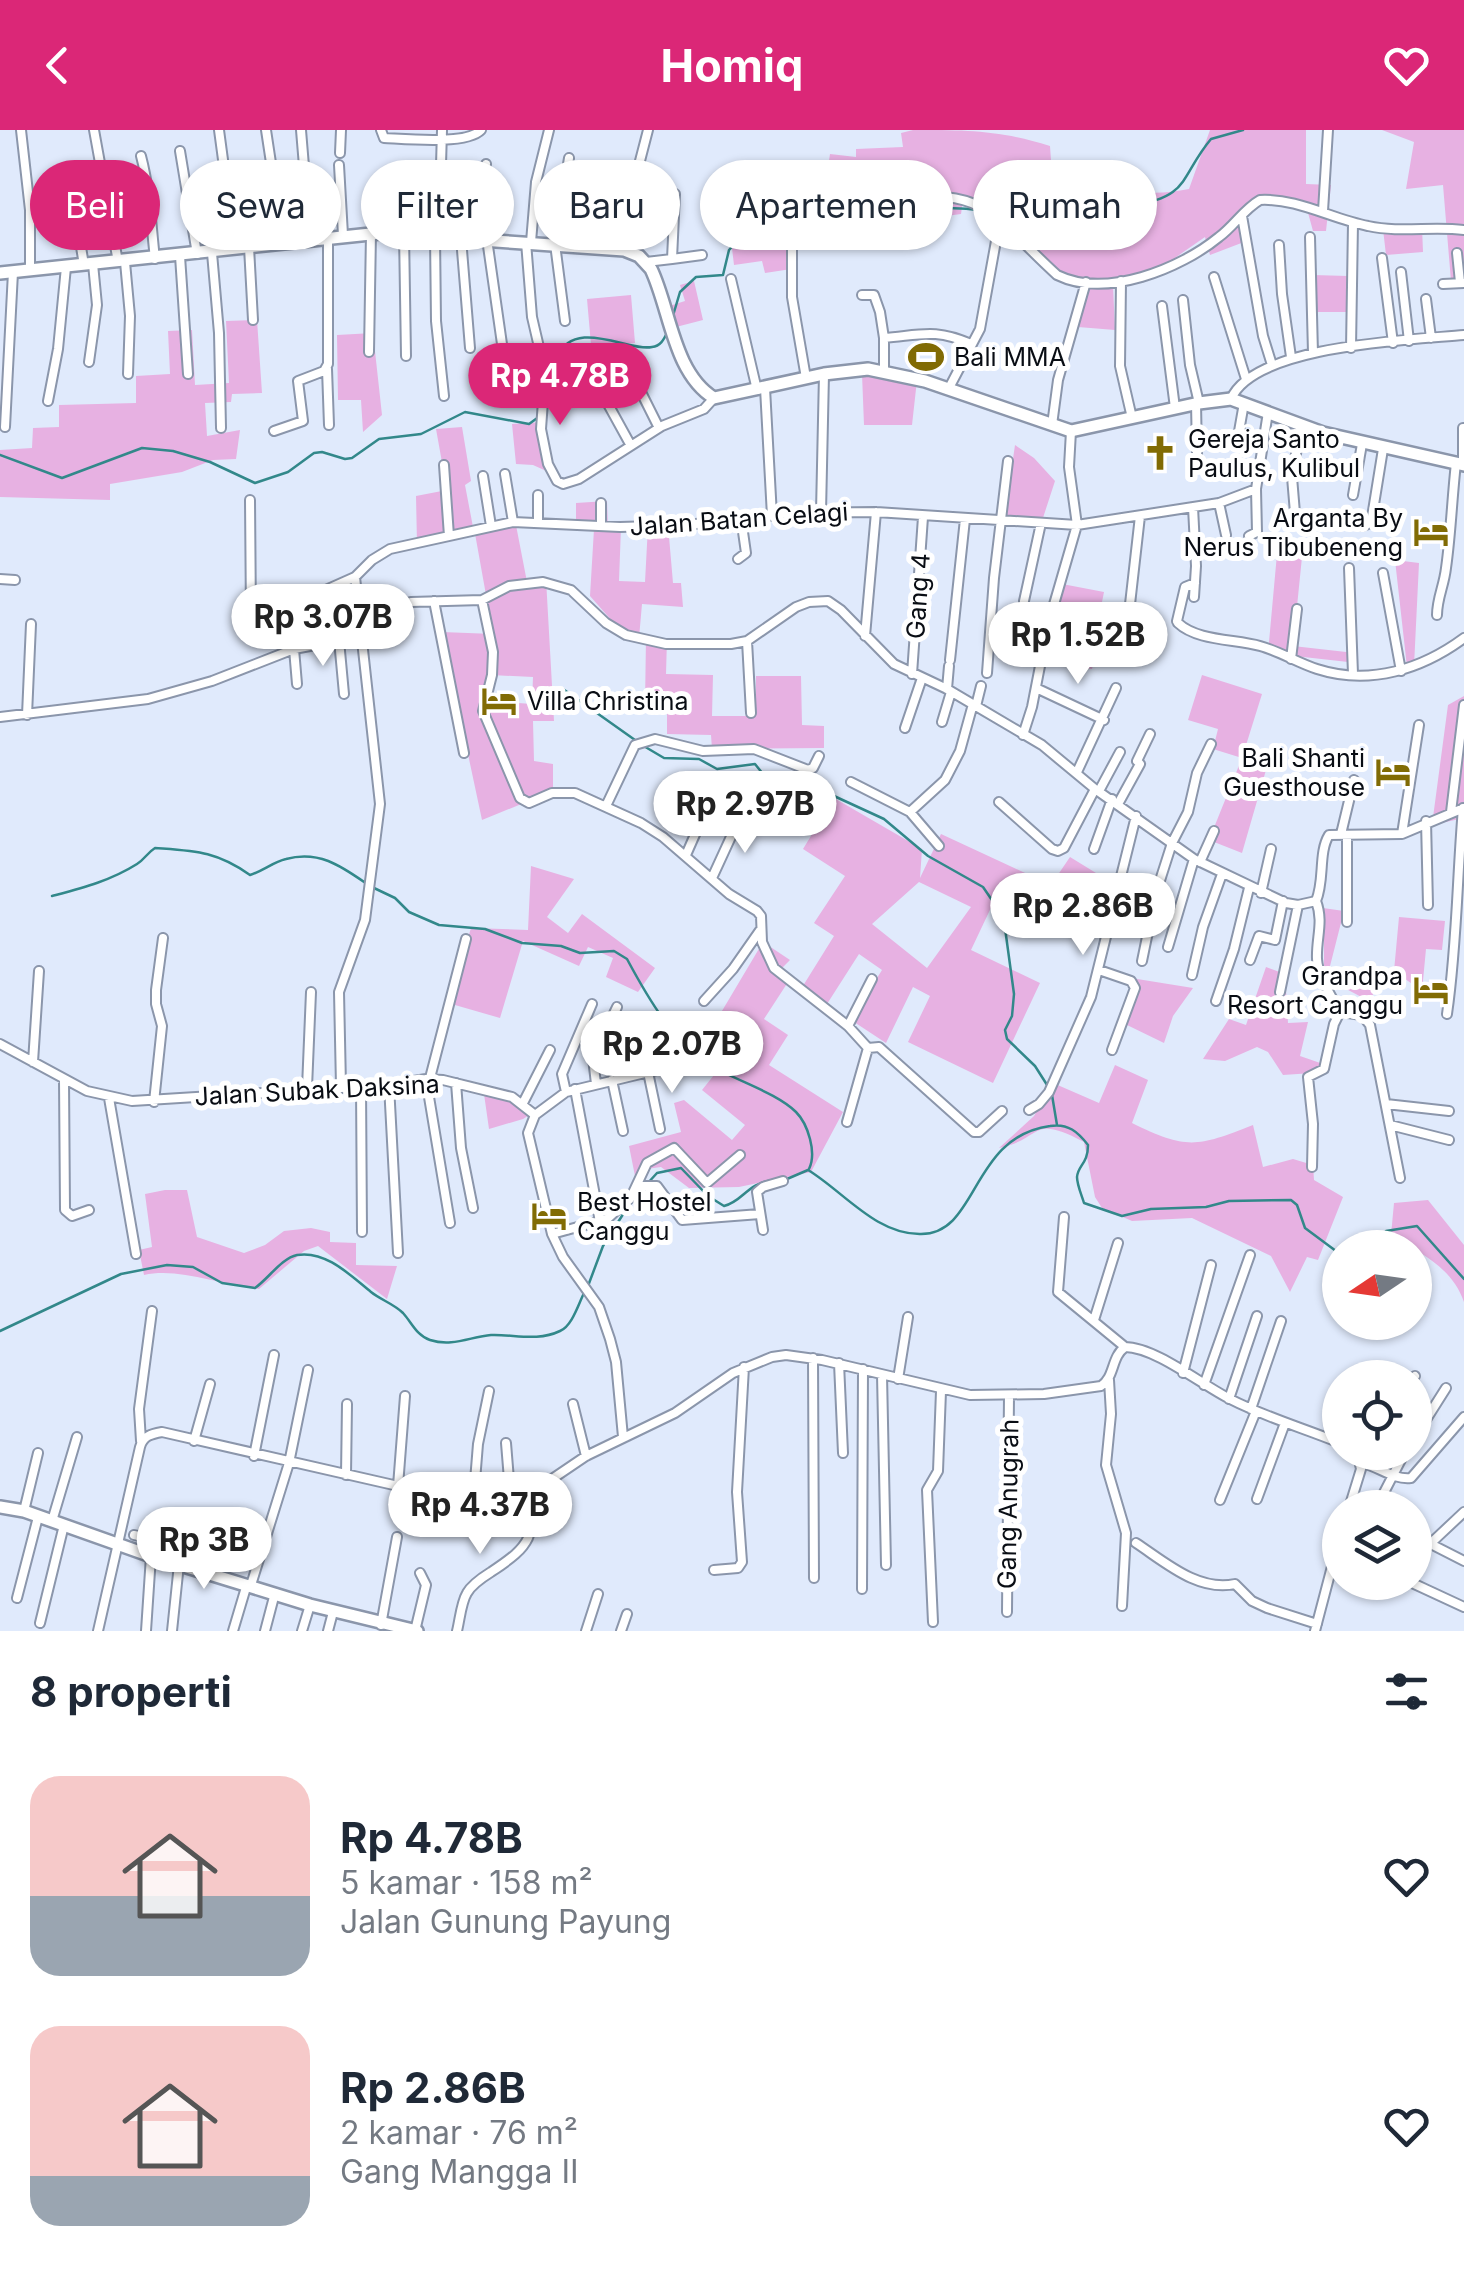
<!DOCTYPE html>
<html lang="id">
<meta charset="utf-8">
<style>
:root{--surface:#fff;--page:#f6f6f7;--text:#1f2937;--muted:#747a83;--accent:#db2777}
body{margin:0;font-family:Inter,sans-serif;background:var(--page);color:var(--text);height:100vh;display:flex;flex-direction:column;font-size:38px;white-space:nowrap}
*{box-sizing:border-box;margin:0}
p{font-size:32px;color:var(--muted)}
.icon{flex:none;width:55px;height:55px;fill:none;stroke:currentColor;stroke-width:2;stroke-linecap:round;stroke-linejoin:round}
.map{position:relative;height:1501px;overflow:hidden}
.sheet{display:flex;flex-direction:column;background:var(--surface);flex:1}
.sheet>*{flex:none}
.guide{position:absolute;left:30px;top:30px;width:1405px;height:90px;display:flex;gap:20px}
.needle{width:65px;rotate:257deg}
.controls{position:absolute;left:1322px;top:1100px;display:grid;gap:20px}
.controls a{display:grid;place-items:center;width:110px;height:110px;border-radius:50%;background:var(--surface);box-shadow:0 2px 8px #0004;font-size:50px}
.price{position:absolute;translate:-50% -85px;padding:0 22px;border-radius:35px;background:#fff;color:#222;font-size:32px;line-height:65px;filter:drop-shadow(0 2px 5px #0008)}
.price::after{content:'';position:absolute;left:50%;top:60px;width:30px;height:22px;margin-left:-15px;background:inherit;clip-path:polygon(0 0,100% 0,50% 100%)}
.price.selected{background:var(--accent);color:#fff}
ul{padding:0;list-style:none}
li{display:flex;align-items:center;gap:30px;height:250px;padding:0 30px}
li span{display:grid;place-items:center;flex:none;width:280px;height:200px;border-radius:30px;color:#555}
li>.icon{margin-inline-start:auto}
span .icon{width:120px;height:120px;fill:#fffc;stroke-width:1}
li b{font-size:42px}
h2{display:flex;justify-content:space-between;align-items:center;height:120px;padding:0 30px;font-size:42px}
.tag{padding:0 35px;border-radius:45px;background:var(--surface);box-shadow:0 2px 8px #0004;font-size:35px;line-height:90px}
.tag.selected{background:var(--accent);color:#fff}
header{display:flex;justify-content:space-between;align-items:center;height:130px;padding:0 30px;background:var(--accent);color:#fff;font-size:45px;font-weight:700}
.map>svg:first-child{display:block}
</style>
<header><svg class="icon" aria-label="back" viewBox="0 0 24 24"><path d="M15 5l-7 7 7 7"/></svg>Homiq<svg class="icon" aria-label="heart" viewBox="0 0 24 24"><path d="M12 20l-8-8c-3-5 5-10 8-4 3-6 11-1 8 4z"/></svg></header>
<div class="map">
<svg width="1464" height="1501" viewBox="0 0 1464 1501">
<rect width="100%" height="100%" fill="#e0eafc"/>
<path fill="#e7b1e2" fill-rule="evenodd" d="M913,0C965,0 1000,0 1050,16L1052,45L1072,50L1094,46C1123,64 1155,66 1189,59L1210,0H1306V54L1331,55L1326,101H1313L1307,79L1281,68L1253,73L1243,93L1244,112L1210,125L1205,107L1169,132L1162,142L1113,155L1115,200L1078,197L1084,154C1071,147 1054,141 1043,131C1018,110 999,73 963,70L961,84L917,90L857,110L860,88L835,78L834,59L825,57L830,24L856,27V19L903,17L901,3Z
M1382,0H1464V150L1451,151L1443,55L1406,59L1414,12Z
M791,90L798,138L765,143L762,131L734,135L731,110L745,107L744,96Z
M1422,97L1423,122L1386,125L1383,99Z
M1313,145L1348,146V182H1313Z
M694,151L703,190L676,197L666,177L685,171L680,155Z
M631,165L635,213L618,215L619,224L592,226L587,169Z
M257,190L262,263L232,264L231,272L205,273L207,306L240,300L236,329L213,330L182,342L110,354V370L0,367V320L32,318L33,298L59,297V275L136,273V246L170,244L168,201L192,200L195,255L229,253L226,191Z
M373,203L382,285L363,302L361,270H338L337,205Z
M862,244L917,250L912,295H864Z
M544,292L553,344L533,335L516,334L512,294Z
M462,297L471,351L465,355L473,397L515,390L527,452L546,449L554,591H533L534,631L553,634V661L482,690L442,502L493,504L474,398L417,414L416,366L447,360L436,299ZM491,545L533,547L532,574L490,571Z
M1015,315L1034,328L1055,351L1041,394L1004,391Z
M607,371L608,397H621L619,451L645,452L648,396L668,395L673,453H681L683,477L642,474L639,508L613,492L590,466L594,399L576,391V373Z
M1277,424L1302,427L1293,516L1355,523L1357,533L1268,523Z
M1395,430L1419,433L1414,536L1407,537Z
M1057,453L1104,462L1100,482L1124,487L1123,496L1102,492L1092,539L1070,536L1074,505L1051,501Z
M646,508L667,509L666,544L713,545L712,586H756V546H801L802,595L824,596V618L712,619L711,605L667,604V575L645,574Z
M1202,545L1262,564L1242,628L1266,640L1242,723L1209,710L1242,628L1213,619L1218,599L1188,590Z
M1464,566V688L1432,695L1448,575Z
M803,650L922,719L920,748L941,704L1051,755L1070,727L1096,743L1061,806L1014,784L1018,774L997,765L971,820L1040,853L993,953L908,912L930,866L913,857L886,913L851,890L882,840L859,824L827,874L801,859L834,806L814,793L845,746L803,719L817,696L791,680ZM919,752L971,777L927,838L872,794Z
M531,736L574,749L547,787L568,803L582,784L655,838L638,862L606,847L613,828L588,817L579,836L523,811L500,888L448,873L471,798L528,800Z
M1316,777L1344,781L1329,840L1380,853L1369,871L1331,851L1324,835V782Z
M1399,787L1445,791L1442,820L1426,819L1422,861L1394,841Z
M763,812L790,830L781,839L790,849L764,889L788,905L769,935L843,982L811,1042L739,1057L689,1058L661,1037L646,1039L636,1051L629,1016L681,1002L674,973L684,970L732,1010L745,995L702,960L718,940L697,923Z
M1266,837L1285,844L1288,893L1308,892L1300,926L1326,935L1327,942L1283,945L1268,922L1257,917L1225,931L1203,929L1229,889L1246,895Z
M1131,848L1193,858L1173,886L1164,913L1127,895Z
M1115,935L1148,950L1132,993C1187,1020 1197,1017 1253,995L1263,1037L1293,1029L1313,1035L1314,1050L1343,1067L1318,1130L1307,1127L1290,1162L1271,1126L1192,1088L1132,1091L1102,1078L1095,1067L1084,1012C1030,983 1043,1009 999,1018L1034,986L1053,953L1099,973Z
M483,957L522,968L537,980L523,989L489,999Z
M165,1060H187L197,1107L244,1123L265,1115L284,1101L311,1098L330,1102V1112L356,1113V1135L397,1136L387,1169L318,1116L304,1121L259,1159C221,1155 178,1137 144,1145L139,1120L152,1117L145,1064Z
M1428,1070L1464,1115V1172C1452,1137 1420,1123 1391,1105L1394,1073Z"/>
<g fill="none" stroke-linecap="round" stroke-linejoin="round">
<path stroke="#32888a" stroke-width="2.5" d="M991,80L1009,76L1035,52C1057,52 1073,65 1094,72C1105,76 1120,76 1132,75C1190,68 1180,46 1211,9L1243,0
M831,105C845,103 855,95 868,91C903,82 944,75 978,80
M672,189L680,162L696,147L723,145L729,120L756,90C783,88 796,110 818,108
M546,275C551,261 550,242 556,228C575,186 628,222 652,217C661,216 664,209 668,201
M0,325L62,348L142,318L173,321L210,332L255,353L288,342L314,323L322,322L345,329L352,328L379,309L421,304L465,282L529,294L540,286
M563,559L635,610
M642,615L664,628L699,629L717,639L755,634L767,649L787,650L834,666L884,689L928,726L983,757L996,776L1005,798L1014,864L1012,886L1005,900L1007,909L1035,936L1049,958
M374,758L395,768L409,782L439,795L485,799L522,813L561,816L580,823L614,821L627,829C649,870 673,912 714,937C737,951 777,963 796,982C808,994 817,1023 809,1039
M52,766C82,758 110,751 137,734C145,729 147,723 155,718C195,721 216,721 250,745C263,741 273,732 286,729C319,720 341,736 367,754
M1052,965L1057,995
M787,1049L808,1040C843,1061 876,1105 921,1104C979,1104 970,1007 1050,996C1068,993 1078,1002 1088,1015C1088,1034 1078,1035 1077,1047C1077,1055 1082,1066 1084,1073L1122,1086L1151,1079L1206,1077L1229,1071L1291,1070L1297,1075L1305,1098L1340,1124
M647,1054L657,1043L681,1038L708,1066L724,1076C744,1071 746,1053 774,1050
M1371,1118L1386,1101L1417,1096L1464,1149
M588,1156L603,1116L632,1070
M0,1201L121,1144L167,1135L193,1137L222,1153L255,1158C268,1149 282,1128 297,1125C326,1120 351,1146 371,1162C381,1170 394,1174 403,1183C412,1193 417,1206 430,1210C452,1217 470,1207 491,1205C514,1204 537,1212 560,1201C572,1196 578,1175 584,1163"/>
<defs>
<path id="street" d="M21,0L30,80V140
M94,0L118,132
M219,0L235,119
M266,0L283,112
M301,0L310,109
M381,0L384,8C406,9 467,15 481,0
M180,21L197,124
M340,23L341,0
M141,26C150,60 151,94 155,129
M339,35L343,105
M68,39L84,135
M1323,81L1328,0
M1242,86L1263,206L1272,235
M404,103L406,226
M415,104L416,75
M439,105L442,0
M792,105V167L806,248
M435,106L436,191L444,266
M818,106L850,95L877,74L886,71C986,54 991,85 1057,145C1106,169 1180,139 1219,107C1234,96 1244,79 1260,70C1297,68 1332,89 1368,96C1400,103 1432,96 1464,100
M470,107L475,65L486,34
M1310,107L1313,223
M461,108L470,218
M487,109L504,228
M526,112L532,187L545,243L541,299L548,334L557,351L563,354L579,349L662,296L704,279L714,268
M531,112L536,52L549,0
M1279,115L1282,164L1291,227
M585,116L598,37
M249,117L253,190
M624,120L634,54L648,0
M212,123L219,203L221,298
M1457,123L1460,152
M180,126L188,244
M1382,128L1393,213
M672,129L702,125
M125,132L130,186L128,244
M646,132L672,129L675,64
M1401,142L1409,211
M1214,147L1246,249
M731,149L757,260
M1121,151L1120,236L1132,288
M1443,154L1464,153
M862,165H874L880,182L884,208V241
M1426,169L1431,208
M1183,170L1190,235L1199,273
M1162,176L1175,278
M565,191L555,114L569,28
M884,208C921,205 935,198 971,214
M1351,218L1353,93
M592,221L603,265L630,314
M369,222L371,103
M631,227L639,258L659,298
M89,232L97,175L93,134
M327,239L329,295
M765,258L772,386
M949,258L980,199L1000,89
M1231,269C1254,215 1411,210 1464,205
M48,271L58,219L66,137
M1196,273L1197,324
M1052,295L1058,250L1086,152
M5,297L13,142
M1463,298V334
M274,301L303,291L298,251L324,241L328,234V107
M1238,307L1244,273
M444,335L449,406
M505,344L513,392
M483,346L491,396
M1353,365L1362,314
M250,370L251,487L254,492L355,447L372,430L390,419L513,392L620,397L687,395L791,383L876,382L1077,395L1219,373L1256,359
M601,373V396
M1219,373L1226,405
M1193,377L1196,436L1194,467
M821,382L824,244
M1295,383L1292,347L1301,295
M538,392V365
M1362,396L1371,393L1383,319
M1249,406L1257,402L1256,359L1268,282
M738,429L746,423L741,388
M1349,438L1353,544
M1383,443L1401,541
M0,449L15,450
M482,470L493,522L492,545L483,581L520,668L529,673L552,663H575L641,693L663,707L729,764L757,781L761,786L762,812L774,838L848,896L868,918L847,992
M434,471L464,623
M1024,471L1041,393
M1129,483L1140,386
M1437,485C1437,468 1444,456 1446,438C1451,403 1452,368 1456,333
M361,488L411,472L482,470L509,456L543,452L571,460L606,493L626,505L666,514H731L747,511L796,477L809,472L828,471L841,480L894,534L947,559L1042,615L1095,659L1194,729L1286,773L1298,775L1316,771C1325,750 1318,723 1329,705L1402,704L1464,678
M1177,491L1185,457L1195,453
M1178,493C1197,511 1235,509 1260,516C1279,521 1298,533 1317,539C1370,556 1422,539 1464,508
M1048,495L1102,530
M865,506L876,382
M339,510L344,564
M747,511L751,583
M294,519L297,554
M1291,529L1297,479
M950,530L965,389
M987,543L994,448L1008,331
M912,544L923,387
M1036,558L1104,590
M947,559L949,536
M976,576L981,556
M27,585L31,494
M0,587L148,569L212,551L294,519L363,506
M942,592L951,562
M905,598L922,548
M1023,605L1032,577L1048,495L1077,395L1069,337L1071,301
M1077,642L1116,558
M851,652L910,682L939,716
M1099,661L1120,622
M999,672L1052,719L1058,721L1064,718L1095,659
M1118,674L1140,634L1137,631L1150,604
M606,676L635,615L655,609L703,621L754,619L808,640L813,638L819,626
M910,682L945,650L960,621L973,574
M1451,682L1464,575
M1426,691L1428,775
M1341,704L1354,650
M1402,704L1419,595
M1094,719L1112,669
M686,725L697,700L709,692L719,673
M1200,732L1214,701
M712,748L741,685
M1261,763L1271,719
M1316,771C1324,792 1316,808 1317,829C1318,847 1332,867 1340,882L1362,885L1370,895L1400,1048
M1347,792V705
M1168,817L1194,729
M1250,830L1259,806L1275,810L1283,771
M1142,831L1156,763L1172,713L1188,682L1197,643L1211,614
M1099,840L1131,851L1135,858L1112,920
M1192,845L1203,797L1222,744
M1280,862L1298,775
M704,871L733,839L761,799
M1216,871L1234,819L1249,758
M1447,884C1457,816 1457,748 1463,678
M848,896L872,849
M0,914L87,961L132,971L389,955L426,949L443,950L512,967L535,985
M868,918L879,917L974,1002H979L1002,981
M33,932L39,841
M648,942L660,999
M430,948L466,809
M426,949L450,1093
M64,950L65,1080L72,1086L89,1080
M612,950L623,1001
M456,953L461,1018L473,1078
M596,954L593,928L617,877
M389,955L398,1123
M341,956L339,862L365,790L380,674L355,447
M361,956L362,1102
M307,958L311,862
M575,959L600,1092
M566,962L562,944L592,874
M109,968L136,1124
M154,972L162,896L156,874V860L163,808
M523,973L550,920
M1386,974L1449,981
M1029,980L1039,974L1049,962L1091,867L1136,686
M1390,995L1449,1010
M1312,1037L1313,994L1308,947L1324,939L1334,894L1340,882
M635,1061L641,1056H657L682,1090L760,1084
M1064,1087L1058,1162L1125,1217
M763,1100L757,1062L763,1057L783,1051
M552,1104L607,1089L631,1067L647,1033L674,1018L707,1053L740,1025
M1094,1190L1118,1113
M1125,1217C1155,1217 1202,1255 1230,1269C1265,1287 1303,1298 1340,1313
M813,1228L814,1448
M839,1233L843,1323
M1183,1243L1211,1135
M882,1245L886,1435
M1369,1248L1377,1237
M1413,1248L1415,1246
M898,1249L908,1187
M1109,1250L1111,1284L1106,1335L1126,1403L1122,1476
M1204,1255L1250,1125
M1229,1269L1257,1186
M573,1274L586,1326
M1251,1279L1281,1191
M623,1307L616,1232L610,1209L599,1177L563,1127L552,1104L528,1003L535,985L566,962L657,940
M1415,1307L1446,1258
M141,1311L139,1279L152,1181
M194,1311L210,1254
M506,1313L510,1362
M254,1326L274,1225
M1362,1333C1380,1337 1393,1350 1411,1348L1464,1287
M346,1345L347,1274
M398,1356L405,1266
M474,1363L478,1314L489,1261
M1257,1369L1285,1293
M1220,1370L1256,1281
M1349,1378L1361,1339L1357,1322
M1376,1378L1405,1322
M24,1381L38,1323
M52,1391L77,1307
M134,1405L162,1411L166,1417L164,1430
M1415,1406L1464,1431
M480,1410L500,1362
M1136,1413C1165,1432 1198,1462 1235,1454L1252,1471L1267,1478L1317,1494
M1431,1413L1464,1382
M714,1440L738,1438L742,1432L737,1362L744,1237
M1410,1452L1464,1477
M251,1455L289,1333L308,1240
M862,1459L863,1239
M17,1468L38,1387
M1007,1482L1009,1266
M933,1492L927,1360L938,1341L941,1261
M40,1493L64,1395
M381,1495L397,1407
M98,1501L140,1317C143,1306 151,1304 162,1302L398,1356L451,1364L510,1362L552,1349L586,1326L675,1283L733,1243L772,1227L786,1225L822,1230L970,1265L1044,1264L1101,1256C1115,1247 1111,1227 1125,1217
M146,1501L151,1426
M172,1501L179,1434
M233,1501L247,1454
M265,1501L275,1463
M302,1501L310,1475
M328,1501L333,1482
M415,1501L426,1455L420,1443
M457,1501C460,1489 461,1473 467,1463C472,1454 483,1447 491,1442C532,1415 535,1407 531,1358
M586,1501L598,1464
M621,1501L627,1484
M1315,1501L1340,1406"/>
<path id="secondary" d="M0,143L380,103L624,120L639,126L651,139C670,178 673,243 714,268L824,244L868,239L925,251L1071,301L1199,273L1231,269L1323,303L1464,335
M0,1377L24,1381L151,1426L310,1475L417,1501"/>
</defs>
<use href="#street" stroke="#8b96ab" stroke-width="12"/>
<use href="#secondary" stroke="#8b96ab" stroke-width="16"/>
<use href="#street" stroke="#fff" stroke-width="8"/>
<use href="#secondary" stroke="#fff" stroke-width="11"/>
</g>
<defs>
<symbol id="stadium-bare" viewBox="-9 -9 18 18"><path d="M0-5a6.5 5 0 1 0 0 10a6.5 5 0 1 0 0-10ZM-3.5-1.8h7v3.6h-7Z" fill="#816b04" stroke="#fff" stroke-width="2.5" paint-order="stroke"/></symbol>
<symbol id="church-bare" viewBox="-9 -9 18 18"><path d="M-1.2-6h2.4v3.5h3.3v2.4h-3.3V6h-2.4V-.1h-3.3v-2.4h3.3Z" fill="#816b04" stroke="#fff" stroke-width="2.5" paint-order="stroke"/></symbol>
<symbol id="hotel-bare" viewBox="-9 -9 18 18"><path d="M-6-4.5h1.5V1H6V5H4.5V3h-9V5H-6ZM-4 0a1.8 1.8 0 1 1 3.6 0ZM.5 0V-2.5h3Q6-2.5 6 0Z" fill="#816b04" stroke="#fff" stroke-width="2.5" paint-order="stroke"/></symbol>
</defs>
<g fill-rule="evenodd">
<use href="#stadium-bare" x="901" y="202" width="50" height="50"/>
<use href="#church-bare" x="1135" y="298" width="50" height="50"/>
<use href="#hotel-bare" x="1406" y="377" width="50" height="50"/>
<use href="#hotel-bare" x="474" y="546" width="50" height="50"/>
<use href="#hotel-bare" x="1368" y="617" width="50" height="50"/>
<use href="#hotel-bare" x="1406" y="835" width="50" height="50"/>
<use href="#hotel-bare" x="524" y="1061" width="50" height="50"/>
</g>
<g text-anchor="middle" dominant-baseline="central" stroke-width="10" stroke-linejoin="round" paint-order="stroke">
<g font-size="25" fill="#090d14" stroke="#fff" text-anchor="start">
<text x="954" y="227">Bali MMA</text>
<text x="1188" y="309">Gereja Santo<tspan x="1188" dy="29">Paulus, Kulibul</tspan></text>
<text x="1403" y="388" text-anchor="end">Arganta By<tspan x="1403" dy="29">Nerus Tibubeneng</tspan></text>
<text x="527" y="571">Villa Christina</text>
<text x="1365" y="628" text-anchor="end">Bali Shanti<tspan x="1365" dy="29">Guesthouse</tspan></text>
<text x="1403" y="846" text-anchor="end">Grandpa<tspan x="1403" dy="29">Resort Canggu</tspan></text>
<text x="577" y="1072">Best Hostel<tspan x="577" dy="29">Canggu</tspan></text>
</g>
<g font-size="25" fill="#090d14" stroke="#fff">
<text transform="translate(739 389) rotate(-4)">Jalan Batan Celagi</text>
<text transform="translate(918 466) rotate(-86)">Gang 4</text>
<text transform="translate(317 960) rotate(-3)">Jalan Subak Daksina</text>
<text transform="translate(1008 1374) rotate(-89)">Gang Anugrah</text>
</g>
</g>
</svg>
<div class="controls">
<a><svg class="needle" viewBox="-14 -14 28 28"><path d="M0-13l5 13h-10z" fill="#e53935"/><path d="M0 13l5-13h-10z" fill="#747a83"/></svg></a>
<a><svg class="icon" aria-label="locate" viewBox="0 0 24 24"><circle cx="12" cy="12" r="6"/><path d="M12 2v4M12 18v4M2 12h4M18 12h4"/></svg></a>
<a><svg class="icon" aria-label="layers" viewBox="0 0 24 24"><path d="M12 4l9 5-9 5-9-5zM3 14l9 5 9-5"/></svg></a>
</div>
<b class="price selected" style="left:560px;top:298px">Rp 4.78B</b>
<b class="price" style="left:323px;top:539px">Rp 3.07B</b>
<b class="price" style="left:1078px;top:557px">Rp 1.52B</b>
<b class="price" style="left:745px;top:726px">Rp 2.97B</b>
<b class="price" style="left:1083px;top:828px">Rp 2.86B</b>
<b class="price" style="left:672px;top:966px">Rp 2.07B</b>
<b class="price" style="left:480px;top:1427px">Rp 4.37B</b>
<b class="price" style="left:204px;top:1462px">Rp 3B</b>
<div class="guide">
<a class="tag selected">Beli</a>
<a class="tag">Sewa</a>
<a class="tag">Filter</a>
<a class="tag">Baru</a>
<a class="tag">Apartemen</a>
<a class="tag">Rumah</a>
</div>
</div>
<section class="sheet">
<h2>8 properti<svg class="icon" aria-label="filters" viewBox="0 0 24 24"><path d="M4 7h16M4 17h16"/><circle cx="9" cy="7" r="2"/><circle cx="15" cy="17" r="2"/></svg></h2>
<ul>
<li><span style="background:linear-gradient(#f6c9c9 60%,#9aa5b1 0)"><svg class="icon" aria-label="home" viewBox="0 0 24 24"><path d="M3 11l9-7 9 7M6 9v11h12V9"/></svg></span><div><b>Rp 4.78B</b><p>5 kamar · 158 m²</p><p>Jalan Gunung Payung</p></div><svg class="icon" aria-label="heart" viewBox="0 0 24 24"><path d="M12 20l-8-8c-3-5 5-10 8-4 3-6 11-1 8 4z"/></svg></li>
<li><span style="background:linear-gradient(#f6c9c9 75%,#9aa5b1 0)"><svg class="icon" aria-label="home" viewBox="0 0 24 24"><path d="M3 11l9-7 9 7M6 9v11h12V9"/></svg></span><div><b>Rp 2.86B</b><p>2 kamar · 76 m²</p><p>Gang Mangga II</p></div><svg class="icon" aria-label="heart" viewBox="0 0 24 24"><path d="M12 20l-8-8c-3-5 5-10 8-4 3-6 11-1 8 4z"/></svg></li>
</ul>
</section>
